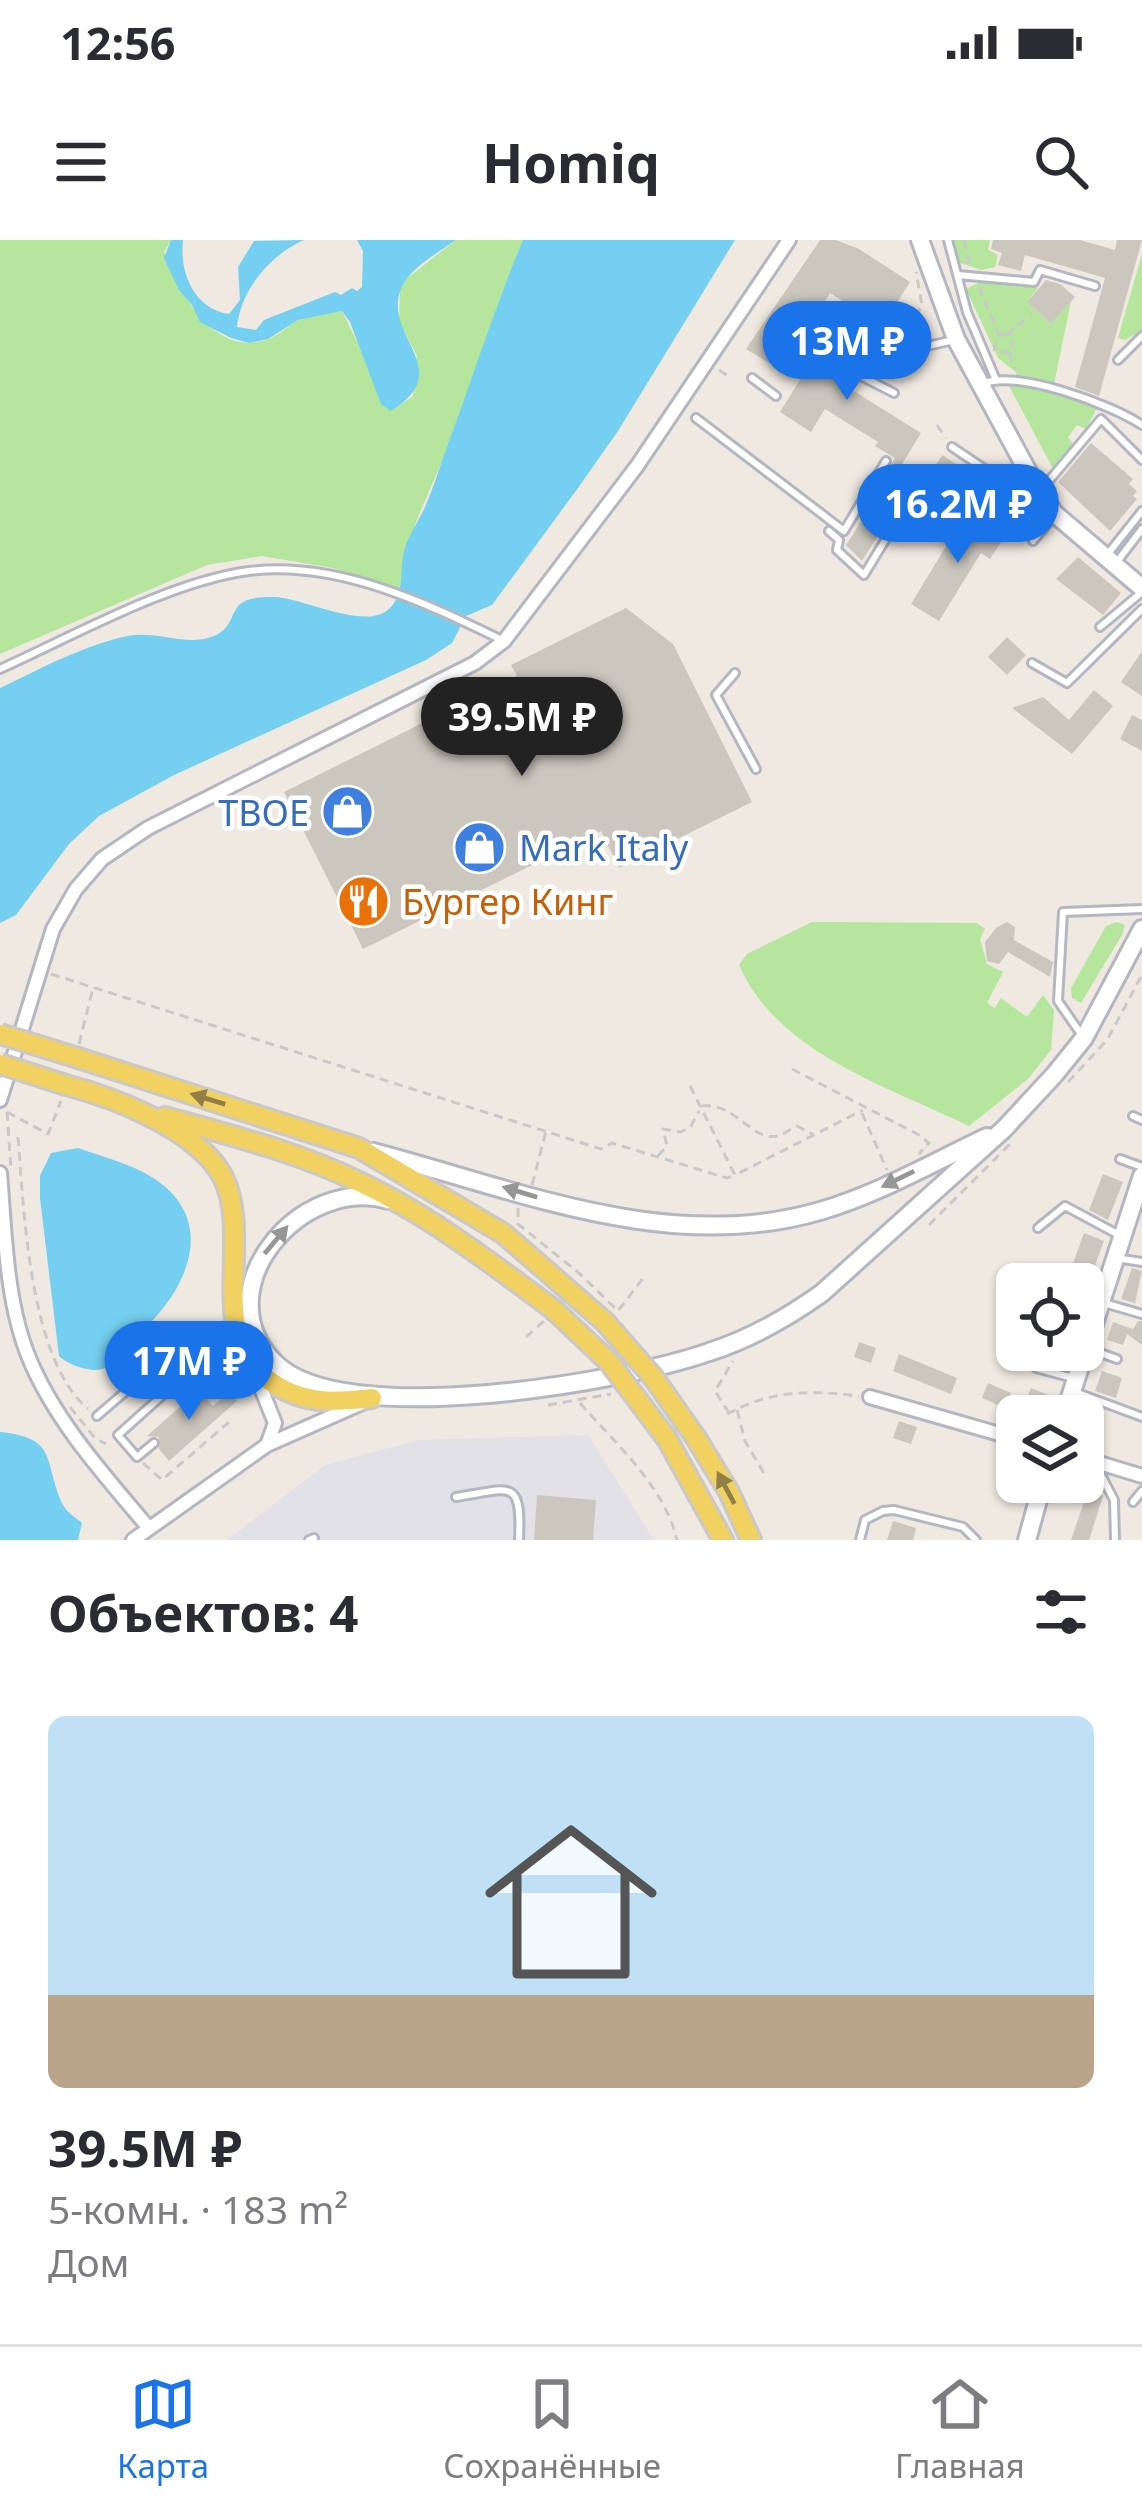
<!DOCTYPE html>
<html lang="ru">
<meta charset="utf-8">
<style>
:root{--surface:#fff;--page:#f2f2f3;--text:#2b2b33;--muted:#7c7c81;--line:#e1e1e2;--accent:#1a73e8}
body{margin:0;font-family:"Noto Sans",sans-serif;background:var(--page);color:var(--text);height:100vh;display:flex;flex-direction:column;font-size:45px;white-space:nowrap}
*{box-sizing:border-box;margin:0}
p{font-size:39px;color:var(--muted)}
.icon{flex:none;width:66px;height:66px;fill:none;stroke:currentColor;stroke-width:2;stroke-linecap:round;stroke-linejoin:round}
.map{position:relative;height:1300px;overflow:hidden}
.details{display:flex;flex-direction:column;background:var(--surface);flex:1}
.details>*{flex:none}
.controls{position:absolute;left:996px;top:1023px;display:grid;gap:24px}
.controls a{display:grid;place-items:center;width:108px;height:108px;border-radius:18px;background:var(--surface);box-shadow:0 3px 9px #0004;font-size:60px}
.price{position:absolute;translate:-50% -102px;padding:0 27px;border-radius:42px;background:var(--accent);color:#fff;font-size:39px;line-height:78px;filter:drop-shadow(0 3px 6px #0008)}
.price::after{content:'';position:absolute;left:50%;top:72px;width:36px;height:27px;margin-left:-18px;background:inherit;clip-path:polygon(0 0,100% 0,50% 100%)}
.price.active{background:#222;color:#fff}
ul{padding:0;list-style:none}
li{display:grid;align-content:center;gap:24px;height:636px;padding:0 48px}
li span{display:grid;place-items:center;height:372px;border-radius:18px;color:#555}
li>.icon{margin-inline-start:auto}
span .icon{width:216px;height:216px;fill:#fffc;stroke-width:1}
li b{font-size:51px}
h2{display:flex;justify-content:space-between;align-items:center;height:144px;padding:0 48px;font-size:51px}
.status{display:flex;justify-content:space-between;align-items:center;height:84px;padding:0 60px;background:var(--surface);direction:ltr}
.status svg{height:33px;fill:currentColor}
header{display:flex;justify-content:space-between;align-items:center;height:156px;padding:0 48px;background:var(--surface);font-size:54px;font-weight:700}
.dock{display:flex;justify-content:space-around;align-items:center;height:168px;border-top:3px solid var(--line);background:var(--surface);font-size:33px;color:var(--muted)}
.dock a{display:grid;justify-items:center;gap:6px}
.dock .active{color:var(--accent)}
.map>svg:first-child{display:block}
</style>
<div class="status"><b>12:56</b><svg viewBox="0 0 49 12"><path d="M0 12V9h3v3zM5 12V6h3v6zM10 12V3h3v9zM15 12V0h3v12zM26 1h20v11H26zM47 4h2v5h-2z"/></svg></div>
<header><svg class="icon" aria-label="menu" viewBox="0 0 24 24"><path d="M4 6h16M4 12h16M4 18h16"/></svg>Homiq<svg class="icon" aria-label="search" viewBox="0 0 24 24"><circle cx="10" cy="10" r="6"/><path d="M15 15l6 6"/></svg></header>
<div class="map">
<svg width="1142" height="1300" viewBox="0 0 1142 1300">
<rect width="100%" height="100%" fill="#efe9e1"/>
<path fill="#e3e1e8" d="M588,1195L654,1300H227L325,1225L419,1200Z"/>
<path fill="#b6e59e" d="M0,0H171L164,12C180,53 215,121 271,98C280,94 287,87 295,82C307,75 328,73 342,71L391,171L413,156L417,116L399,81L400,51L406,39L456,0H523C494,69 472,140 446,211C429,257 401,301 401,351L333,328L262,316L207,325L0,414Z
M949,0H990L988,10L998,15L995,27L981,30L955,21Z
M1142,14V90L1125,100L1118,98Z
M980,42L1038,48L1027,62L1051,84L1071,61L1053,149L1100,162L1086,189L1077,185L1068,197L1075,207L1053,229L1008,144L1017,133L998,118L966,49Z
M812,682L977,683L985,689L980,699L987,724L1003,732L987,763L995,768L1001,758L1027,777L1043,755L1054,770L1051,810L1028,839L969,886C889,847 777,813 739,725L747,714Z
M1117,682L1125,685L1122,695L1081,763L1072,758L1071,748L1106,686Z"/>
<path fill="#75cff0" d="M171,0H183C179,32 194,69 229,74L240,60L238,27L254,1L304,0C270,15 241,49 237,87L256,90L264,80L335,52L341,55L352,48L357,51L362,47L363,11L357,0H456C439,12 415,25 404,43C375,94 461,127 391,171L381,164L350,82L342,71L298,80L268,99L249,103L231,98L200,82L192,65L179,50L164,18Z
M523,0H735L618,191L578,248L492,365L466,376L452,403L426,420L174,535L99,576L69,604L16,675L0,683V448C40,429 84,405 128,396C157,390 191,409 218,394C242,380 222,356 274,357C304,358 365,391 389,369C407,352 398,329 405,308C409,294 419,281 425,267C432,251 438,233 444,215C471,143 493,71 523,0Z
M78,908C106,918 140,926 163,945C214,987 186,1047 149,1084C137,1096 119,1123 102,1129C90,1133 67,1124 59,1116L40,958V936L51,913Z
M0,1192C58,1198 43,1219 62,1263C66,1272 75,1277 82,1283L78,1300H0Z"/>
<path fill="#cbc7bf" d="M820,0H836L859,9L910,42L882,86L830,53L782,131L746,109Z
M993,0H1080L1115,10L1117,0H1142L1099,156L1075,147L1105,38L1025,15L1021,31L998,25L1002,13L991,9Z
M1046,40L1060,44L1075,57L1051,84L1027,62Z
M830,91L861,111L841,143L921,193L895,236L899,238L893,246L883,240L895,218L875,206L878,202L825,169L811,192L780,172Z
M1091,203L1133,239L1129,244L1137,251L1133,256L1137,259L1110,291L1058,242Z
M942,215L996,249L984,273L928,238Z
M879,254L897,266L862,321L846,305Z
M980,272L1008,291L990,319L981,313L939,381L911,364L948,303L956,308Z
M1078,317L1121,353L1103,375L1056,339Z
M626,368L673,404L752,562L619,628L601,591L363,709L284,552L517,436L511,425Z
M1007,397L1026,415L1007,435L988,417Z
M1142,411V456L1121,442Z
M1094,450L1113,466L1072,514L1012,468L1043,457L1069,480Z
M1132,475L1142,480V511L1120,499Z
M1007,682L1015,687L1014,700L1053,722L1050,737L1008,712L999,724L987,721L985,702L997,687Z
M1103,934L1123,942L1108,980L1089,970Z
M1084,993L1104,1001L1087,1047L1067,1040Z
M1132,1028L1142,1031L1135,1063L1121,1059Z
M1138,1081H1142V1105L1127,1094L1123,1105L1107,1100L1113,1082L1133,1089Z
M859,1102L876,1108L871,1123L854,1117Z
M899,1114L957,1138L951,1154L893,1131Z
M1102,1131L1122,1138L1116,1158L1095,1151Z
M988,1143L1011,1153L1005,1168L982,1158Z
M1031,1148L1051,1156L1044,1173L1024,1166Z
M199,1150L213,1166L229,1152L237,1161L169,1221L159,1209V1197L147,1196Z
M899,1181L917,1187L911,1204L893,1198Z
M1089,1248L1103,1256L1089,1300H1071Z
M537,1255L596,1260L593,1300H534Z
M893,1281L916,1288L913,1300H887Z"/>
<g fill="none" stroke-linecap="round" stroke-linejoin="round">
<defs>
<path id="lane" d="M948,0L967,72L996,140
M958,35L1034,42L1040,30L1095,46
M905,111L954,100
M1118,120L1142,96
M857,134L894,153
M752,138L776,156
M981,144C1017,129 1110,164 1142,185
M696,178L844,291
M952,207L1007,244
M1042,249L1101,179L1142,220
M994,269L1020,219
M829,291L839,300L837,310L864,335L904,269
M844,291L886,221
M1033,301L1053,277
M1107,315L1142,271
M1116,323L1142,289
M1100,387L1142,352
M1032,423L1067,443L1142,369
M0,429C73,396 171,341 249,331C337,320 426,363 504,401
M735,433L716,455L756,529
M1083,797L1058,761L1063,672L1142,669
M1133,876L1142,880
M1120,919L1142,927
M1038,988L1065,966L1121,996
M1116,1018L1142,1022
M1104,1063L1142,1074
M1089,1109L1117,1119
M1036,1128L1073,1138
M1075,1152L1142,1177
M97,1176L176,1108L194,1127L118,1195L137,1217L154,1203
M1104,1225L1100,1233L1114,1260L1115,1300
M456,1257C510,1249 522,1236 519,1300
M1133,1262L1142,1251
M309,1300L314,1298
M860,1300L865,1280L883,1271L894,1270L963,1287L976,1300"/>
<path id="street" d="M0,860L53,689L76,649L102,619L148,588L475,423L504,401L637,226L789,0
M0,933C5,993 6,1062 29,1118C55,1181 105,1236 148,1287
M254,1131L275,1183L267,1205
M870,1157L1017,1199
M1083,1218L1142,1236
M133,1300L267,1205L362,1163"/>
<path id="secondary" d="M920,0L956,99L1039,252L1055,274L1142,348
M373,912C518,950 669,1015 820,971C878,954 932,923 987,897
M389,960C301,934 202,1050 275,1123C342,1191 624,1142 709,1112C750,1099 787,1078 822,1053L1004,889L1055,834L1084,798L1142,689
M1064,1176L1142,936
M1027,1300L1043,1242"/>
<path id="primary" d="M75,817L359,908L504,994L605,1082
M66,845C116,858 198,890 223,937C253,997 206,1094 267,1139C301,1164 332,1163 372,1158
M165,877C230,895 298,912 359,942C429,975 491,1023 553,1069
M696,1198L729,1252L751,1300
M667,1199L723,1300"/>
</defs>
<use href="#lane" stroke="#b4b7c1" stroke-width="12"/>
<use href="#street" stroke="#b4b7c1" stroke-width="18"/>
<use href="#secondary" stroke="#b4b7c1" stroke-width="22"/>
<use href="#primary" stroke="#c9c9c9" stroke-width="24"/>
<path stroke="#c9c9c9" stroke-width="3" stroke-dasharray="9 6" stroke-linecap="butt" d="M964,0L970,27
M979,47L999,95
M1007,95L1032,73
M900,102L922,65L916,32
M1009,113L994,110L999,95H1007L1013,103L1009,113L1016,130
M719,130L728,136
M937,185L946,198
M51,734L601,909L612,903L727,938L735,935
M79,804L93,748
M792,829L919,895L929,903L919,914
M1068,842L1107,800L1142,735
M690,846L735,935L863,870
M702,866C736,862 751,902 778,896C785,894 790,889 797,886L814,895
M7,872L11,929
M7,872L48,894L61,861
M862,873L887,930
M18,897C24,971 29,1119 88,1169
M658,916L667,906L663,889L681,892L691,886L699,871
M532,945L546,891
M518,968V984L580,1034L618,1071L644,1037
M929,985L1012,902
M526,1097L544,1081
M580,1163C615,1203 665,1247 677,1300
M548,1165L611,1154
M70,1167L95,1198L106,1204
M737,1170L745,1201L765,1235
M729,1173L715,1151L733,1121
M727,1174C771,1150 810,1150 859,1156
M143,1223L162,1240L229,1182"/>
<use href="#lane" stroke="#fff" stroke-width="6"/>
<use href="#street" stroke="#fff" stroke-width="12"/>
<use href="#secondary" stroke="#fff" stroke-width="16"/>
<use href="#primary" stroke="#f2d163" stroke-width="18"/>
<defs>
<path id="primary-bridge" d="M0,794L75,817
M0,824L66,845
M553,1069L609,1122L667,1199
M605,1082L653,1137L696,1198"/>
</defs>
<use href="#primary-bridge" stroke="#c9c9c9" stroke-width="24" stroke-linecap="butt"/>
<use href="#primary-bridge" stroke="#f2d163" stroke-width="18"/>
</g>
<defs><path id="oneway-solid" d="M-6-.8H1V-3.2L6.5 0L1 3.2V.8H-6Z" transform="scale(3)"/></defs>
<g fill="#908048">
<use href="#oneway-solid" transform="translate(208 859) rotate(-163)"/>
<use href="#oneway-solid" transform="translate(726 1248) rotate(-118)"/>
</g>
<g fill="#969696">
<use href="#oneway-solid" transform="translate(898 939) rotate(154)"/>
<use href="#oneway-solid" transform="translate(520 952) rotate(-163)"/>
<use href="#oneway-solid" transform="translate(276 1000) rotate(-50)"/>
</g>
<defs>
<symbol id="shop-disc" viewBox="-11 -11 22 22"><circle r="9.5" fill="#3f7fe0" stroke="#fff"/><path d="M-5-2.5h2.3a2.7 3.5 0 0 1 5.4 0H5L5.5 6h-11ZM-1.5-2.5h3a1.5 2.3 0 0 0-3 0Z" fill="#fff"/></symbol>
<symbol id="restaurant-disc" viewBox="-11 -11 22 22"><circle r="9.5" fill="#e8710a" stroke="#fff"/><path d="M-5-6h1v4h1v-4h1v4h1v-4h1v5L-1.5 .5V6h-2V.5L-5-1ZM5-6V6H3V1.5H1.5Q1.5-4 5-6Z" fill="#fff"/></symbol>
</defs>
<g fill-rule="evenodd">
<use href="#shop-disc" x="318" y="542" width="59" height="59"/>
<use href="#shop-disc" x="450" y="578" width="59" height="59"/>
<use href="#restaurant-disc" x="334" y="632" width="59" height="59"/>
</g>
<g text-anchor="middle" dominant-baseline="central" stroke-width="9" stroke-linejoin="round" paint-order="stroke">
<g font-size="36" fill="#366cbe" stroke="#fff" text-anchor="end">
<text x="309" y="572">ТВОЕ</text>
<text x="519" y="607" text-anchor="start">Mark Italy</text>
</g>
<g font-size="36" fill="#c56008" stroke="#fff" text-anchor="start">
<text x="402" y="661">Бургер Кинг</text>
</g>
</g>
</svg>
<div class="controls">
<a><svg class="icon" aria-label="locate" viewBox="0 0 24 24"><circle cx="12" cy="12" r="6"/><path d="M12 2v4M12 18v4M2 12h4M18 12h4"/></svg></a>
<a><svg class="icon" aria-label="layers" viewBox="0 0 24 24"><path d="M12 4l9 5-9 5-9-5zM3 14l9 5 9-5"/></svg></a>
</div>
<b class="price" style="left:847px;top:163px">13M ₽</b>
<b class="price" style="left:958px;top:326px">16.2M ₽</b>
<b class="price active" style="left:522px;top:539px">39.5M ₽</b>
<b class="price" style="left:189px;top:1183px">17M ₽</b>
</div>
<section class="details">
<h2>Объектов: 4<svg class="icon" aria-label="filters" viewBox="0 0 24 24"><path d="M4 7h16M4 17h16"/><circle cx="9" cy="7" r="2"/><circle cx="15" cy="17" r="2"/></svg></h2>
<ul>
<li><span style="background:linear-gradient(#bfe0f5 75%,#b9a48a 0)"><svg class="icon" aria-label="home" viewBox="0 0 24 24"><path d="M3 11l9-7 9 7M6 9v11h12V9"/></svg></span><div><b>39.5M ₽</b><p>5-комн. · 183 m²</p><p>Дом</p></div></li>
</ul>
</section>
<nav class="dock">
<a class="active"><svg class="icon" aria-label="map" viewBox="0 0 24 24"><path d="M3 6l6-2 6 2 6-2v14l-6 2-6-2-6 2zM9 4v14M15 6v14"/></svg>Карта</a>
<a><svg class="icon" aria-label="saved" viewBox="0 0 24 24"><path d="M7 4h10v16l-5-4-5 4z"/></svg>Сохранённые</a>
<a><svg class="icon" aria-label="home" viewBox="0 0 24 24"><path d="M3 11l9-7 9 7M6 9v11h12V9"/></svg>Главная</a>
</nav>
